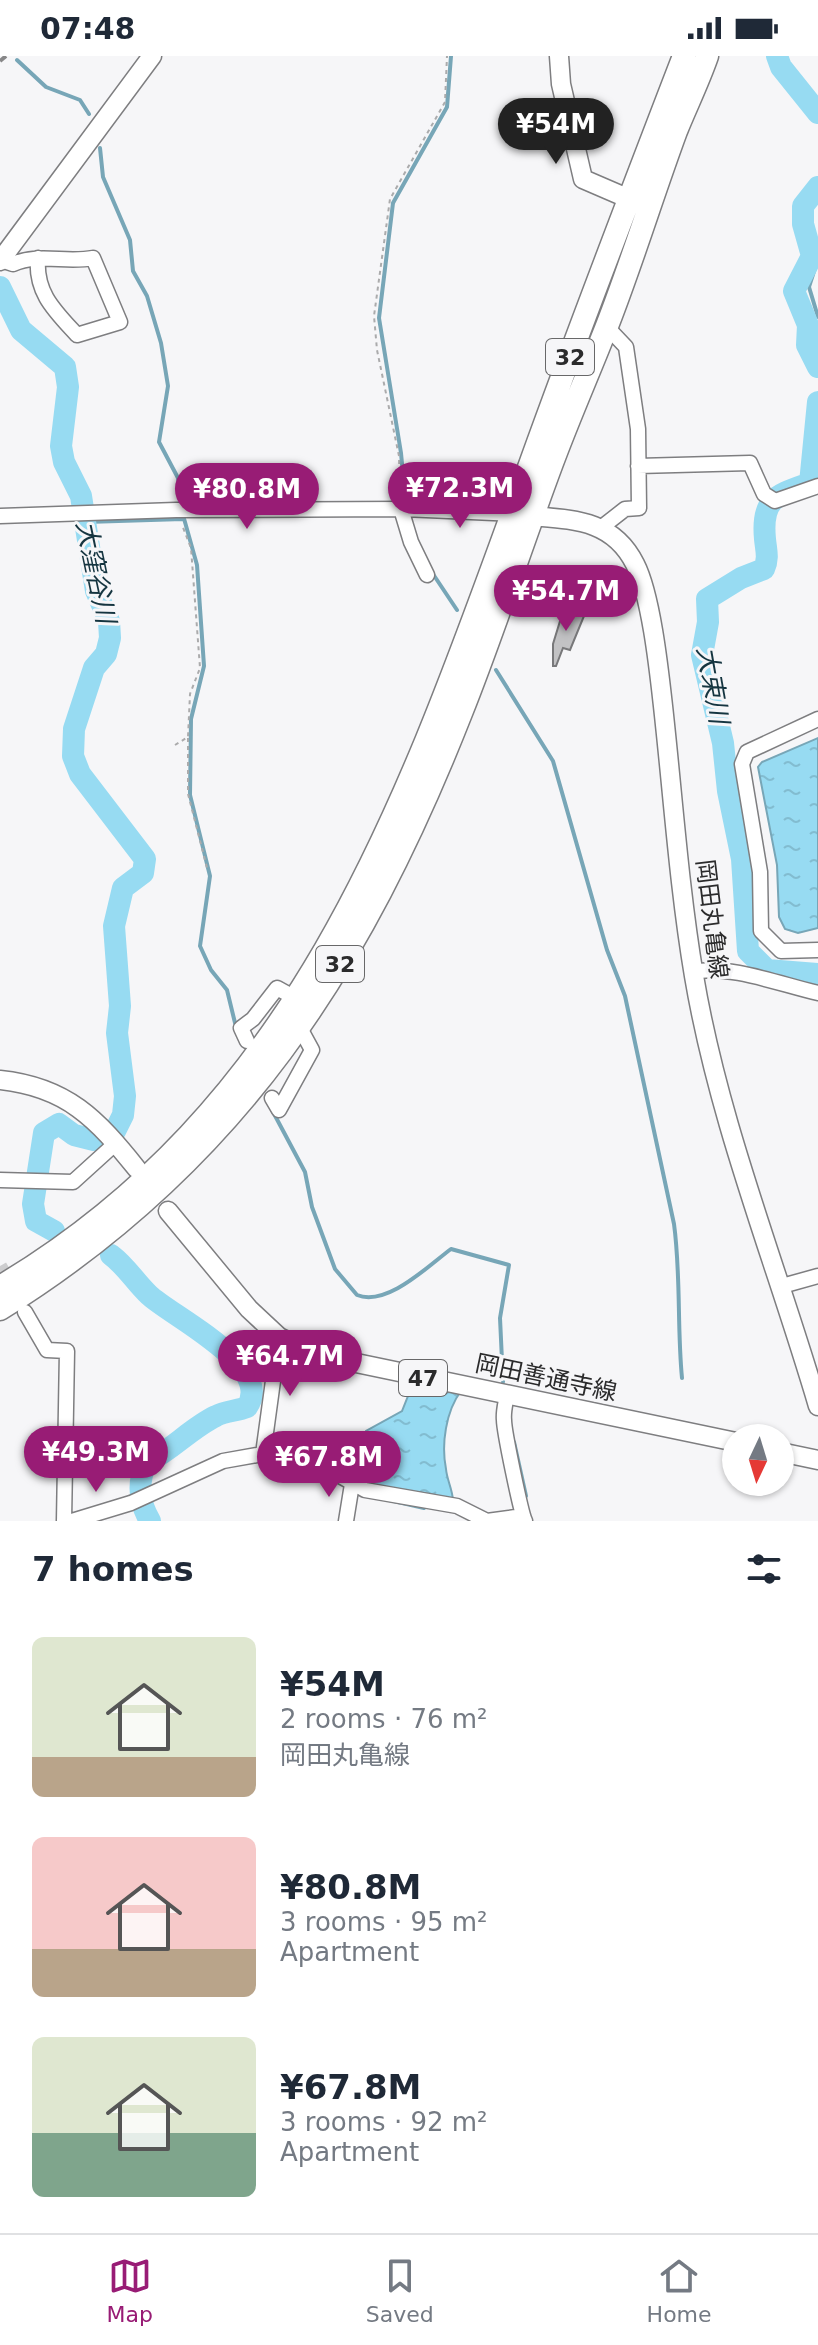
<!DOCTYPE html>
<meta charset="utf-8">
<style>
:root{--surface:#fff;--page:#f2f2f3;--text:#1f2937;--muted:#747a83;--line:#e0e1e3;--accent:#981c75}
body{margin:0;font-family:"DejaVu Sans","Noto Sans JP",sans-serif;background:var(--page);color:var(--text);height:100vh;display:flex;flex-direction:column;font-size:30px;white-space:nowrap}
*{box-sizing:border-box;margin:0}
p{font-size:26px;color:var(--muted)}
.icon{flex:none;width:44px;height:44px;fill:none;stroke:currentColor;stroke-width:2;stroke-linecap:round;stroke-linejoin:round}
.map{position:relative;height:1465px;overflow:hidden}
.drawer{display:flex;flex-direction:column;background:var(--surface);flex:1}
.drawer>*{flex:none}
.needle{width:52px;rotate:184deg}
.controls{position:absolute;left:722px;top:1368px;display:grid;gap:16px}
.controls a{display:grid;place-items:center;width:72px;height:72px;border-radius:50%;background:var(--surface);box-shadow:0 2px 6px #0004;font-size:40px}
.price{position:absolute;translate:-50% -68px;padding:0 18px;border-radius:28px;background:var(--accent);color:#fff;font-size:26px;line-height:52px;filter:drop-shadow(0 2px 4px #0008)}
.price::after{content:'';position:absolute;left:50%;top:48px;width:24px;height:18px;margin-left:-12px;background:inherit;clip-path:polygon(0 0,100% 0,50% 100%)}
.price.selected{background:#222;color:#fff}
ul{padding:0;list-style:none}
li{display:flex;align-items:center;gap:24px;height:200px;padding:0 32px}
li span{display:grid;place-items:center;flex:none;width:224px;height:160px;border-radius:12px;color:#555}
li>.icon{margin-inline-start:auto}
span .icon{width:96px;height:96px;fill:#fffc;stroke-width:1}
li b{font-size:34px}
h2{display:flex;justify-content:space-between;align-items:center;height:96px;padding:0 32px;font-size:34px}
.status{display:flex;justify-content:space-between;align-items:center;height:56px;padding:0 40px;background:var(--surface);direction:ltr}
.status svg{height:22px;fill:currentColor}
.tab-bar{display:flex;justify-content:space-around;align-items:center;height:112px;border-top:2px solid var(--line);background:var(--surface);font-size:22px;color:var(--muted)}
.tab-bar a{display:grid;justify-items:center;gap:4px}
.tab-bar .selected{color:var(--accent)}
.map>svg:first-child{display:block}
</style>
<div class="status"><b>07:48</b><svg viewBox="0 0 49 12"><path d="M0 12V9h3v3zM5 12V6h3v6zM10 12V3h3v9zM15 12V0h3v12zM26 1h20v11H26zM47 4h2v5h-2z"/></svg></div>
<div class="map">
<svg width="818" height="1465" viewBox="0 0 818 1465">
<defs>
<pattern id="water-ripples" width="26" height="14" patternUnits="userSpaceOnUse" patternTransform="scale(2)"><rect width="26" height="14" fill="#97dbf2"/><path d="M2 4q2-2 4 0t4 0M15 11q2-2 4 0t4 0" fill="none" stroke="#82bcd0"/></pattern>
</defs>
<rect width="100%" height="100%" fill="#f6f6f8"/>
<path fill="url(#water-ripples)" stroke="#77a6b7" stroke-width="2" d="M818,682V872L798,877L785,873L779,861L777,809L758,711L762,706Z
M414,1325L461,1335C446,1355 441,1388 446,1413C447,1424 452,1432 453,1444L365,1427L350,1421L366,1375L402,1355Z"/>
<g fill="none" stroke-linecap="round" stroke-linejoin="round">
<path stroke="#77a6b7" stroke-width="4" d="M17,4L46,31L80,44L89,58
M100,92L103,121L130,184L133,215L147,240L161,287L168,330L159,386L178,422L181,443
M810,191L817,206L809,231L818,261
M818,282V285
M406,451L401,397L379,262L393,147L447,51L451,0
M183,459L197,509L204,610L191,663L190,739L210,820L200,890L211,914L227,934L236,971
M86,466L183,463
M431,515L457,554
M496,614L553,705L607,894L625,940L674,1168C681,1219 677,1271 682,1322
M272,1054L305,1116L312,1151L335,1213L357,1239C387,1251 428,1210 451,1193L509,1209L500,1262L503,1326
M514,1386L526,1440
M363,1438L424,1452"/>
<path stroke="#97dbf2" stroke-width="22" d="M777,0L781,11L818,57
M818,131L803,150V168L812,200L794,235L808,269L807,289L818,311
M0,231L21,274L65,311L68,331L61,390L64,406L81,440L96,535L109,565L110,582L106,598L94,612L74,673L73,700L80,718L145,803L143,817L123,832L114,870L120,950L117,977L125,1040L123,1059L115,1075
M818,346L810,427C777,439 761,442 765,483C766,494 769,502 764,513L741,522L707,543L708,566L702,599L723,687L728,735L742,803L748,895L767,914L818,918
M54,1175L36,1165L33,1148L44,1077L59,1068L74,1079L94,1084
M111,1199C127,1211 135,1226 149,1239C171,1260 275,1310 247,1351C237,1355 225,1355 216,1360C191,1372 172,1394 146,1407C137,1428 139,1446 150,1465"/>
</g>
<path fill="#c2c2c4" stroke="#78787a" stroke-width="2" d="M564,552L584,560L570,594L563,592L556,610H553V588Z"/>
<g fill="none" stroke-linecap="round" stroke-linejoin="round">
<path stroke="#cdcdcf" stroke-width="14" stroke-dasharray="14 7" stroke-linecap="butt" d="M0,1210L12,1231"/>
<defs>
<path id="minor" d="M1,204L13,208C38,197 66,207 93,202L120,266L77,279C55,255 35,237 38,202
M638,410L750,407L764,438L775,445L818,430
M401,453L411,486L427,519
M0,460L176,454L404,453L513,458
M602,471L625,453L639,452L638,373L626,291L607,271
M818,663L747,696L742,708L760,816L761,875L781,895L818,894
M693,916C729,908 782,929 818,937
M247,985L241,972L253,963L277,932L297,943
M272,1042L279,1054L312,994L300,972
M0,1124L73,1126L116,1087
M782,1230L818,1220
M25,1256L47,1294L67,1295L64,1465
M507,1338C506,1346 503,1355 504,1364C504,1375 521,1457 525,1465
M263,1398L279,1281
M72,1465L131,1447L223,1405L263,1398L324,1411L365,1434L457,1450L487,1465L522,1460
M346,1465L352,1428"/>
<path id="major" d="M559,0L561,28L583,123L641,148
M0,205L152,0
M520,459C567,464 611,460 635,508C651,539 659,614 663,650C673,740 679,831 694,920C719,1068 776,1207 818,1350
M0,1024C67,1031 97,1063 137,1113
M168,1155L249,1253L279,1281L313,1298L736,1386
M780,1396L818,1404"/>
<path id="highway" d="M0,1231C313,1045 413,729 531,406C580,270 632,135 684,0
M0,1253C236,1106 361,911 461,657C494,574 521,490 552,407C569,361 589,316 607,270C632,206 652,140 676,75C686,50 698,26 707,0"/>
</defs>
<use href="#minor" stroke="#7e7e80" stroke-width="17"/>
<use href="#major" stroke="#7e7e80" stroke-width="21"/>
<use href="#highway" stroke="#7e7e80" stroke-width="25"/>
<path stroke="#ababac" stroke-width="2" stroke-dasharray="4 4" stroke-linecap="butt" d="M400,440L399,400L377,294L374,260L390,143L445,46L447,0
M188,682V738L207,812
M175,689L188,681L190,638L200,612L191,492L182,469"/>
<use href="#minor" stroke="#fff" stroke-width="14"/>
<use href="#major" stroke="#fff" stroke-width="18"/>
<use href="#highway" stroke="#fff" stroke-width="22"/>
<path stroke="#878788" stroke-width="4" stroke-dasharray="10 10" stroke-linecap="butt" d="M0,5L6,0"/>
</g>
<g text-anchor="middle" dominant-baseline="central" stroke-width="6" stroke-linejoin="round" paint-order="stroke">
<g fill="#f6f6f8" stroke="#686869" stroke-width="2">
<rect x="546" y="283" width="48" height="36" rx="6"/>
<rect x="316" y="890" width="48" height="36" rx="6"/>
<rect x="399" y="1304" width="48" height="36" rx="6"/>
</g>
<g font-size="22" font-weight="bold" fill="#2b2b2c">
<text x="570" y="301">32</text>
<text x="340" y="908">32</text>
<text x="423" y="1322">47</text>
</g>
<g font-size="24" fill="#2b2b2c" stroke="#f6f6f8">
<text transform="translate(712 863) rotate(83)">岡田丸亀線</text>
<text transform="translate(546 1322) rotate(12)">岡田善通寺線</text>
</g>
<g font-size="26" font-style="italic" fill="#153540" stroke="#f6f6f8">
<text transform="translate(96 516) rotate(78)">大窪谷川</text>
<text transform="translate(713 629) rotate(80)">大束川</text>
</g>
</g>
</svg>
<div class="controls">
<a><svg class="needle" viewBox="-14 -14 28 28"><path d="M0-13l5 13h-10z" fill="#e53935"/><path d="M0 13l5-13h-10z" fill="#747a83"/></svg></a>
</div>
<b class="price selected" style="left:556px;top:110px">¥54M</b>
<b class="price" style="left:460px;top:474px">¥72.3M</b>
<b class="price" style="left:247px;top:475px">¥80.8M</b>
<b class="price" style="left:566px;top:577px">¥54.7M</b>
<b class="price" style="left:290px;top:1342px">¥64.7M</b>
<b class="price" style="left:96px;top:1438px">¥49.3M</b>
<b class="price" style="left:329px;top:1443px">¥67.8M</b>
</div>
<section class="drawer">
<h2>7 homes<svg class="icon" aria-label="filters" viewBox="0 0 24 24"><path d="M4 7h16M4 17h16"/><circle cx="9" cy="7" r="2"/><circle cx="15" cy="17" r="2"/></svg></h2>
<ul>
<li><span style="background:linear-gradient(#dfe7d0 75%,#b9a48a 0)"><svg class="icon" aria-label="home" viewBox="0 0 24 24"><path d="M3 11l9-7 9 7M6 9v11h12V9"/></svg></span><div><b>¥54M</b><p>2 rooms · 76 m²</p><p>岡田丸亀線</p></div></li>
<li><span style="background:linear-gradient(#f6c9c9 70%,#b9a48a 0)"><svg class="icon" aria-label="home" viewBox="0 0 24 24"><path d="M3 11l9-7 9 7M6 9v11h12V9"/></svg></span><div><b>¥80.8M</b><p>3 rooms · 95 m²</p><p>Apartment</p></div></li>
<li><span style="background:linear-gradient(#dfe7d0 60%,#7fa58c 0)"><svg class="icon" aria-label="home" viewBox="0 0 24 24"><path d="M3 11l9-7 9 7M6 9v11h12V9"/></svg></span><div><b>¥67.8M</b><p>3 rooms · 92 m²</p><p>Apartment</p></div></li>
</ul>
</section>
<nav class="tab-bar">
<a class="selected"><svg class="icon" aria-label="map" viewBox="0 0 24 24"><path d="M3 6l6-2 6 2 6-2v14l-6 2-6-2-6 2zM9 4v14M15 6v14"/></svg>Map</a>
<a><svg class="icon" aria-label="saved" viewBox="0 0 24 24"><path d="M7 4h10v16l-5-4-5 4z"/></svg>Saved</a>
<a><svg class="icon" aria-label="home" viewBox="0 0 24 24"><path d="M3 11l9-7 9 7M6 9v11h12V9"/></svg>Home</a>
</nav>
